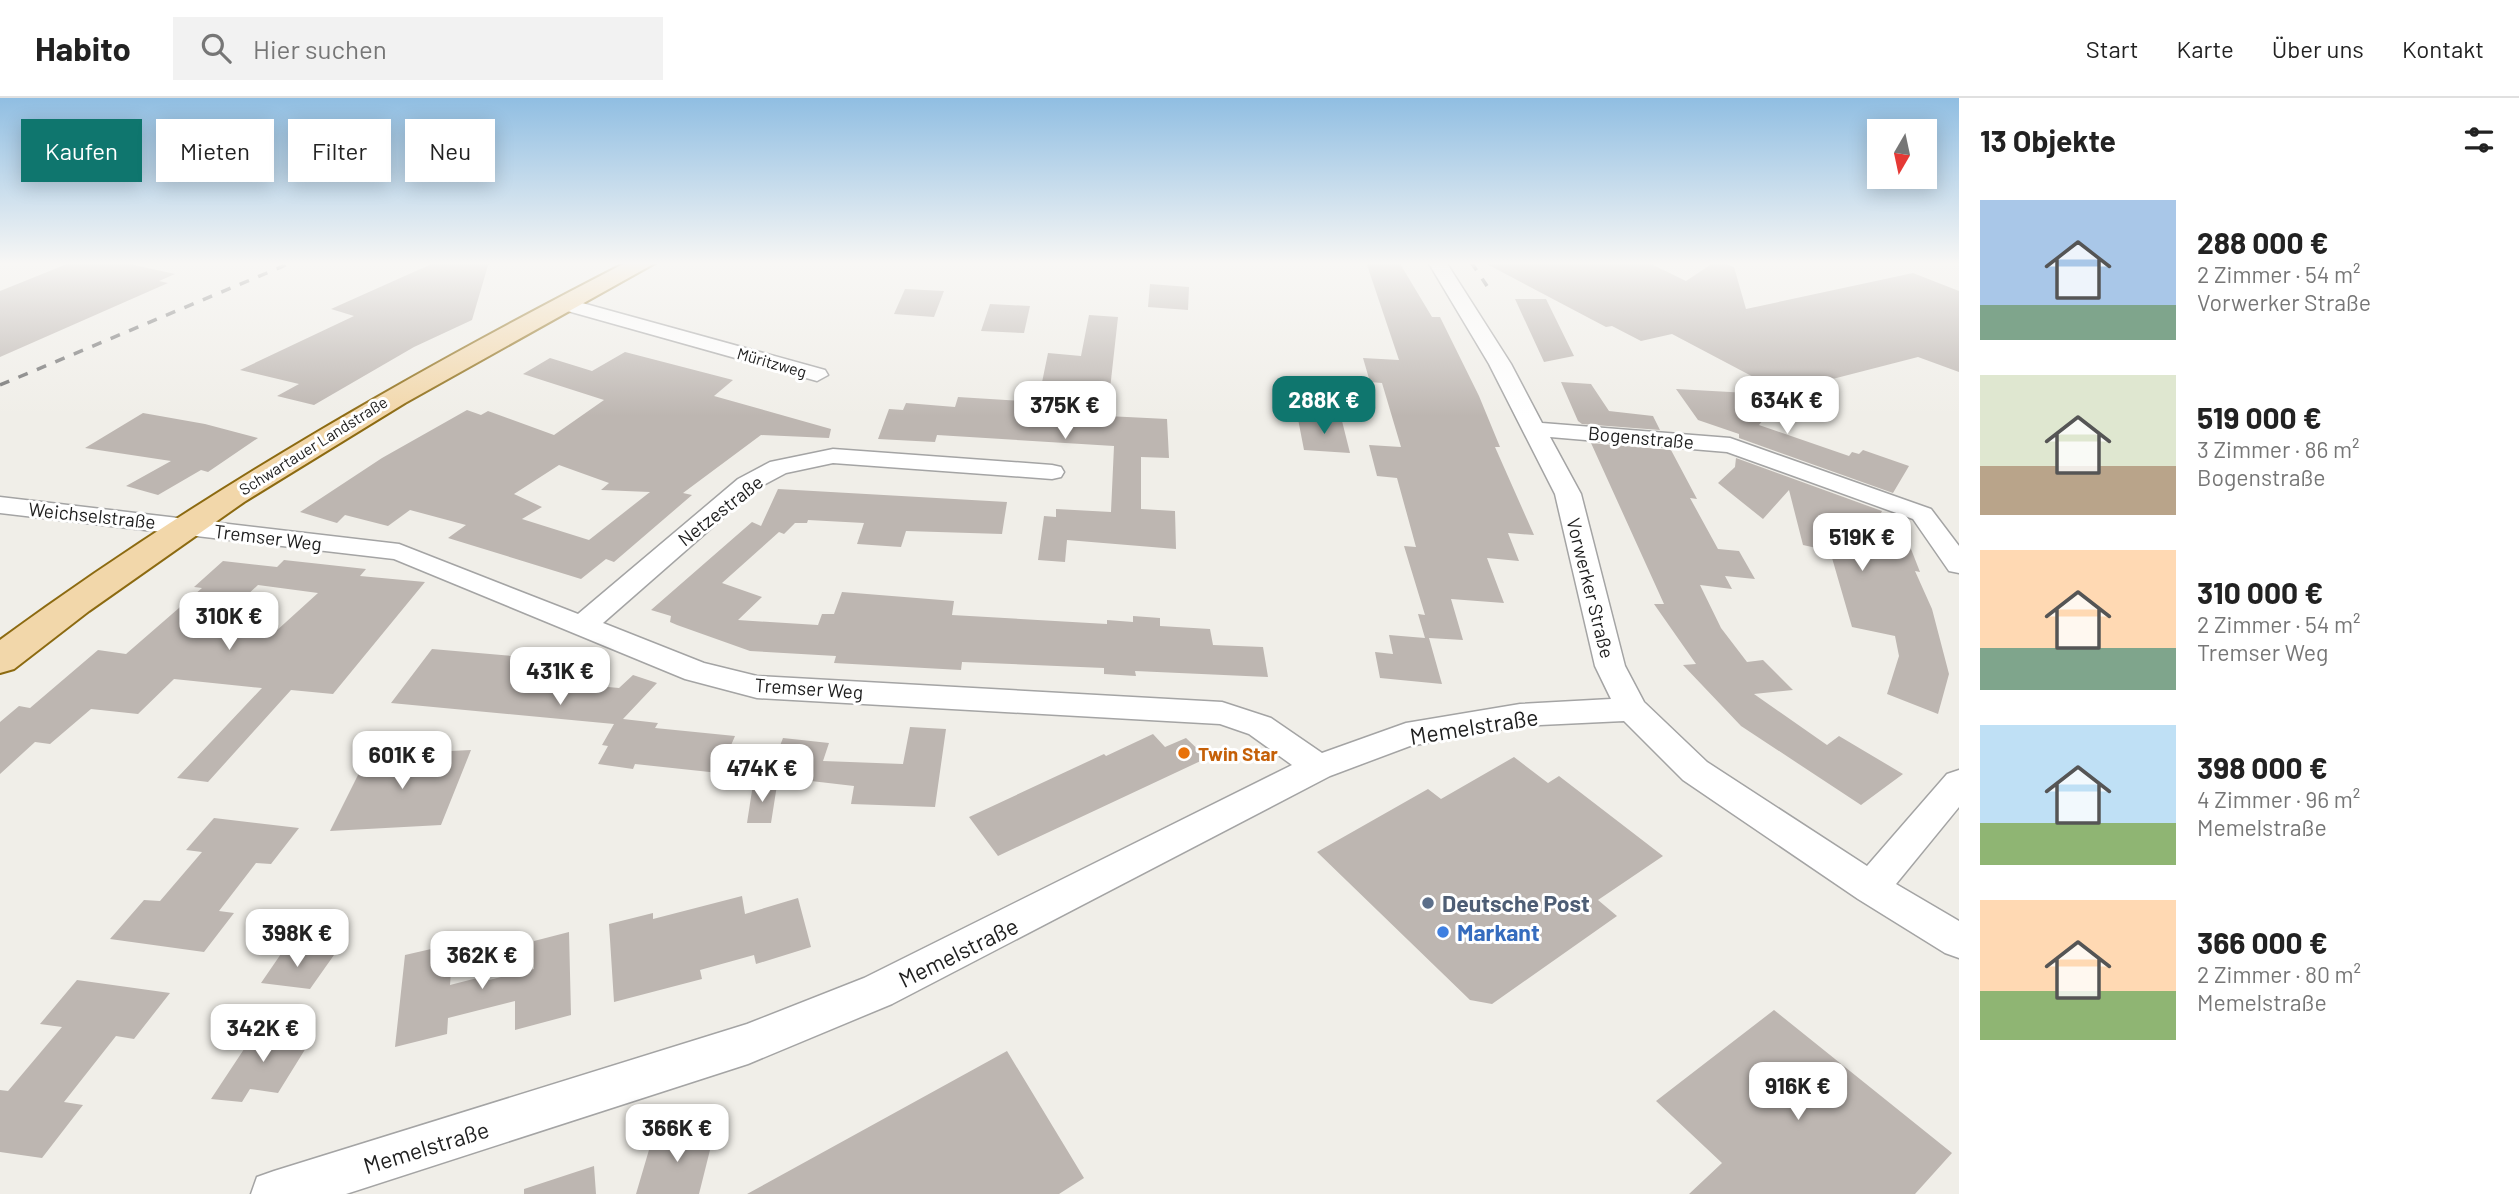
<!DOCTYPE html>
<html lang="de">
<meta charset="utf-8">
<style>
:root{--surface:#fff;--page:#f2f2f2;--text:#222;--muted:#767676;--line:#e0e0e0;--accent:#0f766e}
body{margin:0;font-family:Barlow,sans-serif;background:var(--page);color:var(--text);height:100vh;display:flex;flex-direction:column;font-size:26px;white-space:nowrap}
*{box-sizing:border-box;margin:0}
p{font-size:23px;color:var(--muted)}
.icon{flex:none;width:38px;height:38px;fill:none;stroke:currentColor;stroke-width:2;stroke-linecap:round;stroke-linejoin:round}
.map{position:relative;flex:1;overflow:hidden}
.details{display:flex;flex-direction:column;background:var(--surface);width:560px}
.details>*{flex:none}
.hud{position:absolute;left:21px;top:21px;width:665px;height:63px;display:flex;gap:14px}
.needle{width:46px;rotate:189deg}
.controls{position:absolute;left:1867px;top:21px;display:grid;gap:14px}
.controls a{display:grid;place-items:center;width:70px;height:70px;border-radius:0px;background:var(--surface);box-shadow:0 4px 18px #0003;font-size:35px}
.price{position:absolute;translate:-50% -60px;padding:0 16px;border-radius:14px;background:#fff;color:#222;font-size:23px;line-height:46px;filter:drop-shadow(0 2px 4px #0008)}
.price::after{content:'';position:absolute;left:50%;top:42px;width:21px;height:16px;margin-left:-10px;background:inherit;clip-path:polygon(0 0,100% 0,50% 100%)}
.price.on{background:var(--accent);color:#fff}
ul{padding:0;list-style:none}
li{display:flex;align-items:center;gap:21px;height:175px;padding:0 21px}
li span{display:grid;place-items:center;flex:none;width:196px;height:140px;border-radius:0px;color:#555}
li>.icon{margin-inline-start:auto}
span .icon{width:84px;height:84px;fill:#fffc;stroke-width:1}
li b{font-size:30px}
h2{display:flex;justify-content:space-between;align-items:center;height:84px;padding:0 21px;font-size:30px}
.tag{padding:0 24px;border-radius:0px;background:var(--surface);box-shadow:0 4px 18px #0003;font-size:24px;line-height:63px}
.tag.on{background:var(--accent);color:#fff}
header{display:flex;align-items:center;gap:42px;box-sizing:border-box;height:98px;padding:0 35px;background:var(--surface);border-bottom:2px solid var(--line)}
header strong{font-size:33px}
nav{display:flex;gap:38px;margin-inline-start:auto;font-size:24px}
.search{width:490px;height:63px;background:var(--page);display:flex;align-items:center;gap:18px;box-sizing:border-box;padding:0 24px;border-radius:0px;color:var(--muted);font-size:26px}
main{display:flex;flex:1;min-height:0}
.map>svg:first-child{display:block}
</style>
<header>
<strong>Habito</strong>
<div class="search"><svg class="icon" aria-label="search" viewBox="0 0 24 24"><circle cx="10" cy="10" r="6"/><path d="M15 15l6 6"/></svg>Hier suchen</div>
<nav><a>Start</a><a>Karte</a><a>Über uns</a><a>Kontakt</a></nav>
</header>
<main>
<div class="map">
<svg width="1959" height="1096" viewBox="0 0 1959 1096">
<rect width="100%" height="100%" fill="#f0eee8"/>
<path fill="#bdb6b1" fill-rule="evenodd" d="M72,164H121L175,176L159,183L168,185L0,259V193Z
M436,164H489L472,222L414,249L314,307L277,298L299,286L240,272L354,218L331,211Z
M1366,164H1399L1432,219H1440L1479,298L1500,349H1495L1534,437L1508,435L1519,463L1487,460L1504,505L1451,501L1463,542L1429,540L1442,586L1380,580L1375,554L1393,556L1389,537L1425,540L1418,516L1425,517L1404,448L1416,449L1397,380L1377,378L1369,347L1401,349L1382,285L1370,284L1363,260L1399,262Z
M1483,164H1647L1686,183L1713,165H1722L1734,169L1746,211L1913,175L1959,193V274L1918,259L1782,294L1672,236L1641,243L1612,228L1606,229Z
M1150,186L1189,189L1188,212L1148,209Z
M905,191L944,193L934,219L894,216Z
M1515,201H1546L1574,258L1544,264Z
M990,206L1030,208L1024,235L981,233Z
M1089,217L1118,219L1107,318L1167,321L1169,360L1141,359V411L1175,413L1176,451L1067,442L1065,464L1038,462L1044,418L1056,419V411L1111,414L1114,348L937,337L935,344L878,341L889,311L903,312L906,305L955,309L958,299L1038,304L1048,255L1081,258Z
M625,254L733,282L714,298L831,331L829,340L761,337L683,395L692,397L614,464L606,461L581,481L448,440L466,427L410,412L388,428L345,417L337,425L300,414L382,360L467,312L481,317L488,313L554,337L604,302L523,276L550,260L592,273ZM559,367L609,385L601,392L650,394L589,442L522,421L542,409L514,396Z
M1561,284L1591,286L1609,313L1653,318L1660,332L1582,326L1578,323Z
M1676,291L1783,297L1759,327L1849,358L1852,354L1859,356L1863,352L1909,368L1893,395L1739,340V336L1698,322Z
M143,315L205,326L258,340L208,374L201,372L158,397L126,388L171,363L85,350Z
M1298,321L1342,323L1350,355L1304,352Z
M1591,345L1671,352L1697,401L1690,400L1718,451L1739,453L1755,481L1725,478L1732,491L1700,487L1721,530L1747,564L1763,562L1793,592L1754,596L1827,647L1839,638L1903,676L1861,707L1741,628L1683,567L1696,566L1654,506H1664Z
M1736,360L1882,413L1879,419L1902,428L1920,474L1915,473L1932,511L1949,576L1938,616L1887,596L1899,558L1895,538L1852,529L1830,453L1803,447L1789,392L1763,421L1718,385L1735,369Z
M778,391L1007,404L1002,436L906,433L901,449L857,446L864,425L808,422L807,425H795L784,436L779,434L722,485L762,499L738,522L818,527L822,516H834L842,494L954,503L952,517L1107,526V522L1133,524V518L1160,520V528L1210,531L1213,547L1263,549L1268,579L1135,573L1136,578L1104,576V570L962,564L961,572L834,565L836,558L750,553L677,527L670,524L671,518L651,512L752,424L761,428Z
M284,462L366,471L360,478L425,484L333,596L291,592L208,684L177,680L262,590L174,581L138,616L91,611L50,646L35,644L0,676V624L19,608L30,610L98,552L126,556L202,490L194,489L223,463L277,469ZM258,487L318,495L275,534L214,528Z
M432,551L546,561L532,582L619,590L633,577L657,585L623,621L658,625L655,630L735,638L719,675L635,666L633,671L598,666L608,648L602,647L614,626L391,605Z
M910,629L946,631L935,709L851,706L854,688L768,678L783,640L829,645L823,663L903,666Z
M1153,636L1165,649L1186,640L1207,660L998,758L969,719L1104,656L1106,658Z
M471,652L441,727L330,733L368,657Z
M1514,659L1548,685L1559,678L1663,758L1598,802L1617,818L1492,906L1470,902L1317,754L1428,691L1441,701Z
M753,686L777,687L771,725H747Z
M214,720L299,730L271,766L256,765L219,813L234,815L204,854L110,841L144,802L160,803L202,754L186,752Z
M742,798L745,816L798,800L811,849L756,866L754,857L700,872L702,881L614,904L609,826L653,815V821Z
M569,834L571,917L515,932V903L448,920L447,936L395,949L405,857L453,846L450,887L489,877V882L534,871V843Z
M285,850L334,857L310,891L261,885Z
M77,882L170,895L134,941L116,938L64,1004L83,1007L42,1060L0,1054V992L8,993L62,929L40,926Z
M1774,912L1952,1055L1915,1096H1689L1722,1065L1656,1003Z
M258,930L314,937L278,995L250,991L242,1004L211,1001Z
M1007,953L1084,1080L1059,1096H747Z
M716,1028L699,1096H636L651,1045Z
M594,1068L596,1096H524V1091Z"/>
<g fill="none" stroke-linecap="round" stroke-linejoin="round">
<defs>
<path id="minor" d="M1428,164H1446L1511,266L1542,325L1730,340L1931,411L1959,448V475L1949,473L1913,421L1727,354L1550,339L1581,396L1625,568L1644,604L1707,664L1867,768L1947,676L1959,672V709L1896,786L1959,823V860L1945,855L1858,801L1683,682L1624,623L1520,628L1410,648L1330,678L892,906L748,966L346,1096H251L257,1079L274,1073L747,926L864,880L1292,667L1249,636L1220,626L757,600L685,581L394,461L0,415V399L399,446L578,516L738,381L770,364L833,351L1052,367L1061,369L1064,374L1061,379L1052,381L833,365L786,375L756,391L603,525L704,565L757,578L1222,604L1271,620L1322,655L1406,625L1520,606L1611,601L1595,568L1555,396L1489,266Z
M564,200L825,272L828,277L817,283L557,210L554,206L557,202Z"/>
<path id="major" d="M627,164H657L405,305L244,404L89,513L14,571L0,575V542C198,397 409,276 627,164Z"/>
</defs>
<use href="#minor" stroke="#a4a4a4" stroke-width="3"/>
<use href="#major" stroke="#8c6a11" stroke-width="4"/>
<use href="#minor" fill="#fff" fill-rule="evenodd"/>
<use href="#major" fill="#f2d7aa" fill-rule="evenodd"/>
<path stroke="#6e6e6e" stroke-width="3.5" stroke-dasharray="10 10" stroke-linecap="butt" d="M1471,164L1487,188
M0,287L293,164"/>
</g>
<linearGradient id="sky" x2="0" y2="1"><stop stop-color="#90bee2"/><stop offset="0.52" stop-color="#f8f7f5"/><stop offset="1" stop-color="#f8f7f5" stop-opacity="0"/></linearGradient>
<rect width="1959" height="318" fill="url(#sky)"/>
<circle fill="#e8710a" stroke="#fff" stroke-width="2.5" cx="1184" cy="655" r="7"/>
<circle fill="#5c6f8a" stroke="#fff" stroke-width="2.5" cx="1428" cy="805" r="7"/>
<circle fill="#3f7fe0" stroke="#fff" stroke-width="2.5" cx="1443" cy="834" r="7"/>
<g text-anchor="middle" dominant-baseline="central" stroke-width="6" stroke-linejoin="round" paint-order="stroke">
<g font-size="16" fill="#202020" stroke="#fff">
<text transform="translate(772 264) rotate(16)">Müritzweg</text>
<text transform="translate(313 347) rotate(-32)">Schwartauer Landstraße</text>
</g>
<g font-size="19" fill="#202020" stroke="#fff">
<text transform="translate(1641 339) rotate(5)">Bogenstraße</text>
<text transform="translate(720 412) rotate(-38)">Netzestraße</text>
<text transform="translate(92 417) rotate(6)">Weichselstraße</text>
<text transform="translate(268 439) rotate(7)">Tremser Weg</text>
<text transform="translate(1591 490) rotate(76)">Vorwerker Straße</text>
<text transform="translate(809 590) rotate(4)">Tremser Weg</text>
</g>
<g font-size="19" font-weight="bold" fill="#c56008" stroke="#fff" text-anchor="start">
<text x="1198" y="655">Twin Star</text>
</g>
<g font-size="23" fill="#202020" stroke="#fff">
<text transform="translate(1474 628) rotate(-9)">Memelstraße</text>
<text transform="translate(958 854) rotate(-26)">Memelstraße</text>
<text transform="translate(426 1049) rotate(-17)">Memelstraße</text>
</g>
<g font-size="23" font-weight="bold" fill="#4e5e75" stroke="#fff" text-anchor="start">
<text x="1442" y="805">Deutsche Post</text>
</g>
<g font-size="23" font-weight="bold" fill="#366cbe" stroke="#fff" text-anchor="start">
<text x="1457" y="834">Markant</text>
</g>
</g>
</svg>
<div class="controls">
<a><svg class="needle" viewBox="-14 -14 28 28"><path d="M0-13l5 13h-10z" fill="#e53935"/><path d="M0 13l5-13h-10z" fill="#767676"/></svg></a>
</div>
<b class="price on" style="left:1324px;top:338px">288K €</b>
<b class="price" style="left:1787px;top:338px">634K €</b>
<b class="price" style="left:1065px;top:343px">375K €</b>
<b class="price" style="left:1862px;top:475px">519K €</b>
<b class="price" style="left:229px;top:554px">310K €</b>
<b class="price" style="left:560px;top:609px">431K €</b>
<b class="price" style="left:402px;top:693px">601K €</b>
<b class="price" style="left:762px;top:706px">474K €</b>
<b class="price" style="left:297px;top:871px">398K €</b>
<b class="price" style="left:482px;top:893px">362K €</b>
<b class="price" style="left:263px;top:966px">342K €</b>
<b class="price" style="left:1798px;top:1024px">916K €</b>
<b class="price" style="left:677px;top:1066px">366K €</b>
<div class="hud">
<a class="tag on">Kaufen</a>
<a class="tag">Mieten</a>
<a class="tag">Filter</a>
<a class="tag">Neu</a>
</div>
</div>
<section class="details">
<h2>13 Objekte<svg class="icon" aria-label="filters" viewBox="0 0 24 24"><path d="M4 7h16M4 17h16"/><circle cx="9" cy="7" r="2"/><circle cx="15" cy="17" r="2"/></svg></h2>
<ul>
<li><span style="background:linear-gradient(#a9c7e8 75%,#7fa58c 0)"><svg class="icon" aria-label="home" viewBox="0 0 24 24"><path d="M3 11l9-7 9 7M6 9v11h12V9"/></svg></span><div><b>288 000 €</b><p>2 Zimmer · 54 m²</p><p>Vorwerker Straße</p></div></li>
<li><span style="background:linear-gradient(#dfe7d0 65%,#b9a48a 0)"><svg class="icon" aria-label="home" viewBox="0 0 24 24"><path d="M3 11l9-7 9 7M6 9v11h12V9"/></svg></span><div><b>519 000 €</b><p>3 Zimmer · 86 m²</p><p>Bogenstraße</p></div></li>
<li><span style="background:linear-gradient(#ffd9b3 70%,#7fa58c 0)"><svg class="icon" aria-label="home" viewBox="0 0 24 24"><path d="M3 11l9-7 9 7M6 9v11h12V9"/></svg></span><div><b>310 000 €</b><p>2 Zimmer · 54 m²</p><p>Tremser Weg</p></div></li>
<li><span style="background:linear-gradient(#bfe0f5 70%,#8fb573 0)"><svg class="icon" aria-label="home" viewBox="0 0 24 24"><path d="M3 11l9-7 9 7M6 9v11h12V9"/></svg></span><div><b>398 000 €</b><p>4 Zimmer · 96 m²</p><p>Memelstraße</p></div></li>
<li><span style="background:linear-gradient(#ffd9b3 65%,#8fb573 0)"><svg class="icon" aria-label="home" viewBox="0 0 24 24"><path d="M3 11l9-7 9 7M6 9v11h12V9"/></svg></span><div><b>366 000 €</b><p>2 Zimmer · 80 m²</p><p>Memelstraße</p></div></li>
</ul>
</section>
</main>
